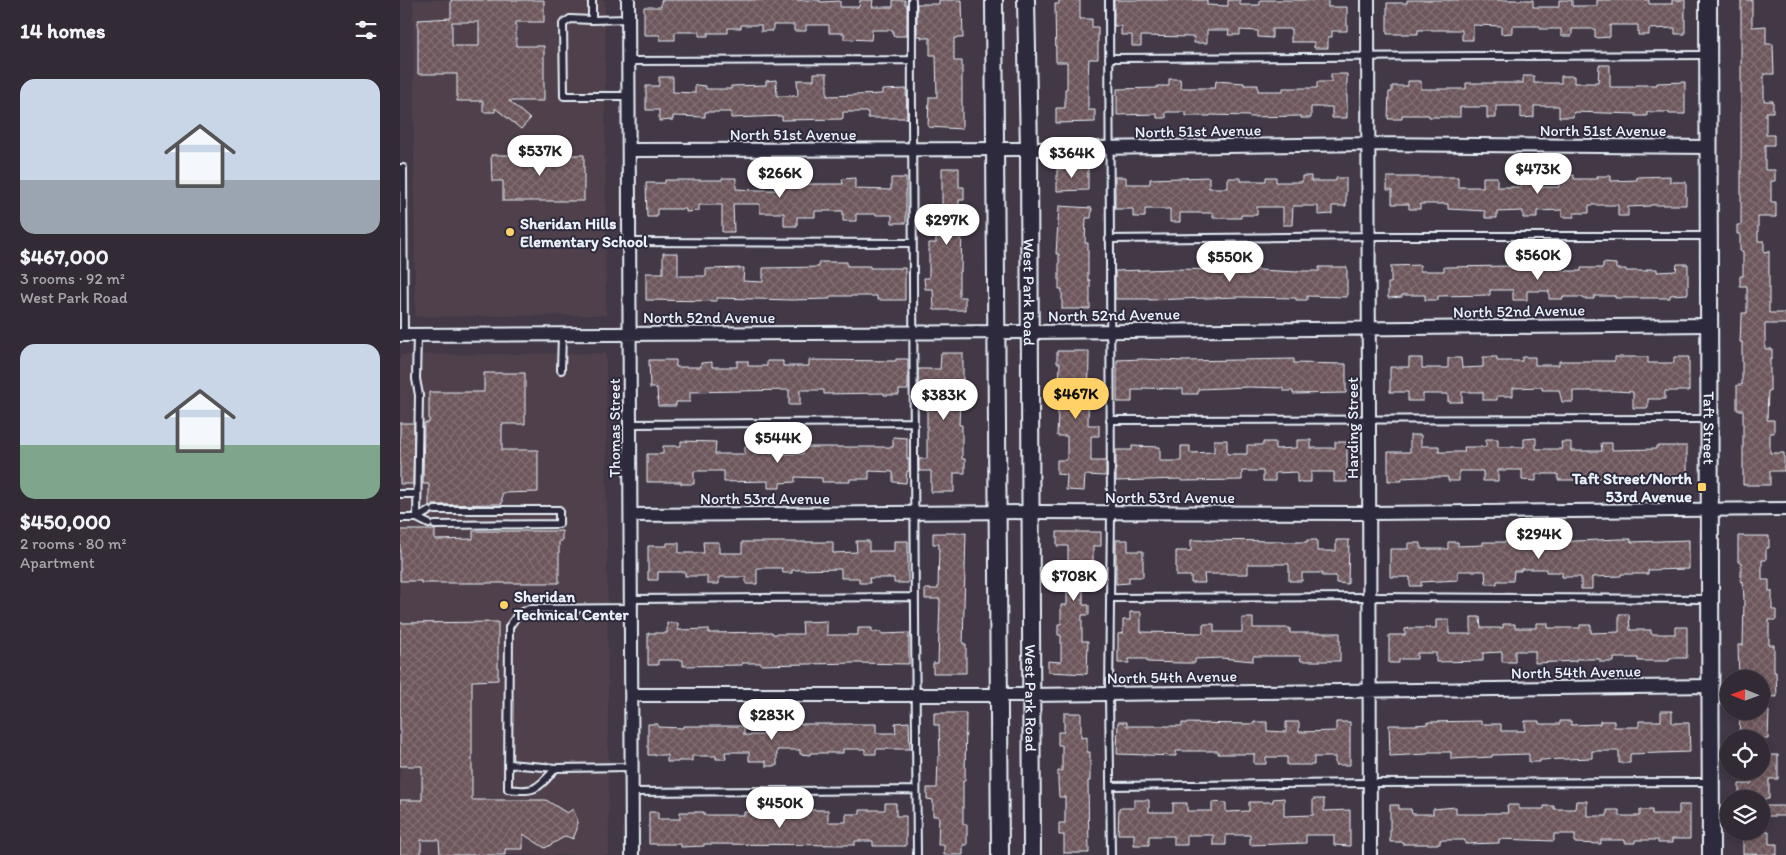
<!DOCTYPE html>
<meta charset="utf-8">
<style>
:root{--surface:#322a34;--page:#3d3640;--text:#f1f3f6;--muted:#a8a7ac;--line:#4d464f;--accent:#ffd166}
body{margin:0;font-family:Itim,sans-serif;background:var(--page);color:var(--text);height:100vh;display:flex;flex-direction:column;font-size:19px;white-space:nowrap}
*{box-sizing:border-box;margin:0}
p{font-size:16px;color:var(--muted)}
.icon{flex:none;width:28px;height:28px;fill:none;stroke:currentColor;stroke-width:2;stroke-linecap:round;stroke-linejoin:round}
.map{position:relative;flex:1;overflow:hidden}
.sheet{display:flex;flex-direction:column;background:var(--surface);width:400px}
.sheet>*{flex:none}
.needle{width:32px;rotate:271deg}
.fabs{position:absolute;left:1320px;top:670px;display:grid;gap:10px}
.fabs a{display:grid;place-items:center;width:50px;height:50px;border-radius:50%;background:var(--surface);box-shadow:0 2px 8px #0003,0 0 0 1px var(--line);font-size:25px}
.price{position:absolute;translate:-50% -42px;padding:0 11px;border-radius:18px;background:#fff;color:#222;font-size:16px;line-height:32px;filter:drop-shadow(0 1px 2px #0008)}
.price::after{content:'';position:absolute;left:50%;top:30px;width:15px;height:11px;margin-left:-8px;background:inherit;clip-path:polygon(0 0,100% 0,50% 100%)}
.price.on{background:var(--accent);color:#111}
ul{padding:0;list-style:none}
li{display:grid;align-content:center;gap:10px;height:265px;padding:0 20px}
li span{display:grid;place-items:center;height:155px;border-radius:15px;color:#555}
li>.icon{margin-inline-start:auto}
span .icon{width:90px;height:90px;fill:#fffc;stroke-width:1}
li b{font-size:21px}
h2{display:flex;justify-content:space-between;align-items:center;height:60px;padding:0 20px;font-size:21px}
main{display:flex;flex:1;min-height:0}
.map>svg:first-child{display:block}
</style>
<main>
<section class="sheet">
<h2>14 homes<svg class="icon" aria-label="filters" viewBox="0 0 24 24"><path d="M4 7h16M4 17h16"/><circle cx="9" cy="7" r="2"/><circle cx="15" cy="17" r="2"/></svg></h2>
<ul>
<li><span style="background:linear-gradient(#c9d6e8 65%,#9aa5b1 0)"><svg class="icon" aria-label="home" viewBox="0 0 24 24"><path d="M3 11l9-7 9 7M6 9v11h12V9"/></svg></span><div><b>$467,000</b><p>3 rooms · 92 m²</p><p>West Park Road</p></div></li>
<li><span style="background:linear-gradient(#c9d6e8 65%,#7fa58c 0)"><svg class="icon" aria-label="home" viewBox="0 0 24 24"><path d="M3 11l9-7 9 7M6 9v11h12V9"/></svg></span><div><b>$450,000</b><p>2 rooms · 80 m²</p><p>Apartment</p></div></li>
</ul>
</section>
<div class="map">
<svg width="1386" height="855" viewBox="0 0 1386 855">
<defs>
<pattern id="building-cross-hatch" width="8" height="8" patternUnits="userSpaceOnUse" patternTransform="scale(1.25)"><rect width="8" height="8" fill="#6d575b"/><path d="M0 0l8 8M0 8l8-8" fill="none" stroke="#827073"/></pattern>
</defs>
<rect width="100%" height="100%" fill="#423846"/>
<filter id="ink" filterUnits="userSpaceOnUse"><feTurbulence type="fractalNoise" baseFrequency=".02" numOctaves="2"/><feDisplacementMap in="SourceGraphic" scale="10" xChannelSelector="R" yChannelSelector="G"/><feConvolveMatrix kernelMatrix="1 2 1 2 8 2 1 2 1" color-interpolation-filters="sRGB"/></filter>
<g filter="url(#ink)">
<path fill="#4f414c" d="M13,0H205L206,315L15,317Z
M206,353L209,855H0V355Z"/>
<path fill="url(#building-cross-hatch)" stroke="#e8f1f8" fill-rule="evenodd" d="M51,0H144V22H116V46H144V101H109L130,119L121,129L95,108V112H83V101H57V74H18V20L51,18ZM52,22H79V46H52Z
M261,0H420V2L440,1V7H459L460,0H473L472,7H493V0H505V4H507V36H493V30H472L471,40L444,39V33H429V25H406V31H394V25H373V31H361V25H341V28H328V33H308V36H299V32H275V40H260V35H244V7H261Z
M539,0H562L563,38H554V61H562V129L528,127L529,97H537L536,55H530V38H521L522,36H517V4H539Z
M659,0H680V19H692V27H698V59H689L688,81V110H695V122L656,123V108H665V89H667V62H656L655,4H659Z
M714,0H807V5L828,6V0H840V5H860V0H928V7H947V31H932V37H928V48H914V42H891V29H872V38L858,37V31L840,30V35H828L829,30H807V43H794V37L741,36V46H732V35H721V26H714Z
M1007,0H1133V7H1159V0H1172V6H1197V0H1249V4H1272V0H1285V34H1275V28L1249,29V35H1238V25H1210V37L1195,38V29H1172V36H1161V29H1140V26H1112V33L1101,34V26L1073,25V40H1062V30H1018V34H987V3H1007Z
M1341,0H1352V27L1366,26V44H1373L1374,74H1364V101H1373V112H1366V135H1374V145H1365V170H1375V181H1371V202H1376V217H1358V241H1364V252L1369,251V313H1386V324H1365V349H1372V359H1370V391H1368L1367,420H1374V433H1370V453H1384V471H1370V485H1343V410H1337V385H1342V342H1340L1341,320H1342V313H1347V286H1340V276H1343V251H1340V234H1337V225H1341Z
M1199,65H1210V87H1236V85H1257V83L1285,82V114H1269V112H1247V116H1236V114L1174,112L1173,117H1159V106H1134V117L1121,118V106H1096V118H1087V107H1060V117H1029V115H1002V119H988L989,92H992V86H1008V81H1021V89H1066V83H1123V76H1134V83H1161V76H1174V83H1195V82H1198Z
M414,73H427V96L482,94V90L506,89L507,118H468V112H443V119L382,120V116L331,118V112H305V117L273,116V120L259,121V110H246V86H259V77H273V92L295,93V85L306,86V89H331V86L366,85V81L376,80L377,96H398L397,80H414Z
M931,74H947V118H932V107H911V118H901V116L849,117V116L810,115V116H786V112H766V118H757V114L717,115V89L757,88V86H769V79H780L781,88H815L816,81L844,83V85H858V91H883V88H917V82H931Z
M91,155H184V201H103V181H92Z
M542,168H559V187H564V200H559V226H562L561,272H559V297H565V310H534L533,289H525L524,278H529V243H536V218H529V207H542Z
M688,168V190L657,191V169Z
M1159,175H1174V179H1198L1197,176H1211V181L1237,180V177L1270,176V182H1286V205H1250V206L1228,207V216H1218V205H1189V213H1174V217H1162V210L1137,211V218H1123V211L1097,212V218H1085V211L1048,209V204H1020V209H1009V204H992V190H987V177H1058V187H1083V177H1097V187H1121V177H1137V187H1159Z
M902,176H911V181H936V178H946V206H932V214L918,215V206H893L892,225H883V207H857V215H841V218H813V213H780V222H770V209H745V217H733V209H715V177H726V184H750V179L809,177V188H828V178H841V181H866V177H876V182H902Z
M322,178H336V189L355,190H381V179H396V184H443L442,179L455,178V189L491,190V178H506V223H492V215H476V214H456V221H443V211H415V217H397V226H384V213H360V204H333L334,232H322V205H299V211L286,212V209H257V217H247L246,183H265V180H322Z
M659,206L692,208L691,218H686L685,243H688V280H690V309H662V289H659V254H656Z
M263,253H278V276H306V269L344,268L343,281L363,282V268L419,267V262H447V266H470V268H505V300H477V296H430V299L392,300L317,298V301L246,300V273H263Z
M829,255H840V269L898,272V271H919V267H947V297L907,296V300H896V298L839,297L749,300V299H715V271L775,269L829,270Z
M1112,258H1127V266H1148V258H1163V271H1181V268H1203V263L1216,264V269H1226V271H1247V269H1257V272L1276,271L1277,264H1288V294L1270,295V298H1215V296H1194V299H1183V297H1163V299H1149V291H1127V300H1113V290H1090V295L1038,296V300H1025V295H1002V297L988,298V283H991V266L1020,265V271H1044V267L1112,266Z
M657,351H689L688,425H699V436H691V461H706V476L685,475L684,491L666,490L667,475L657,474V460H667V436H657L660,363H657Z
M541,353H563V387H565V401H560L559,425H562V459H565V473H554V492H531V471H519V459H527V410L526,400H523V390H518V369H540Z
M1083,357H1097V361H1122V357H1135V365H1159V361H1215V357H1248V363H1274V357H1289V391H1265V399H1248V408H1233V392L1215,391H1173V402H1162L1159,390H1142V387L1113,388V396H1097V400H1083V392H1062V402H1048V394H1023V401H1008V392H990V367H1009V358H1022V368H1048V358H1061L1062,368L1083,367Z
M496,359H508V390H499V395H484V393L424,394V390H400V405H389V390L290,392V402H276V406H258L257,388H250L249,360H276V367H301V363L312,362V367H337V361H348V366H367V361H383V366H409V360L496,361Z
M742,359L783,361L894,359V363L946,364V393L893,394V391H883V388L849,387L798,389V394H783V389L742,388V390H732V402H717V360Z
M84,373H125V424H102V450H138V492L102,493V504L29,505V484H23L24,423H29V392H84Z
M0,423H14L13,484H0Z
M1010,435H1021V446H1039V452H1065L1064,447H1086V439H1098V447H1124V439L1136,438V449H1162L1161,442H1171V451H1202L1201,443H1212V450L1256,449V446H1287V476H1269V480H1259V479H1235V475H1213V478H1193V480H1158V474H1136V481L1122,480V470H1098V481H1083V471H1059V481H1048V477H1021L1002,478V481H988V452H1010Z
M493,437L507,438V459H509V471H507L506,483L493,482V472L469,471V479H450V482H422V478L395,477V482L380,483V488H368V481L324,482V471H294V484H281V482H247V454H263V446H281V441L316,442L315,454H345V446H356V449H370V454H403V447H493Z
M814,440H827V454H847V445H863V442H875V449L897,448V440H911V448H935V442H947V482H934V472H911V482H897V472L875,473V481H863V471H842V480L781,481V479L716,481V450H732V446L760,447V461H781V446H790V453L814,452Z
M0,530H35V540L73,539V531H162V541H159V583H21V581H0Z
M657,532H701V546H693V562H683V605H689V615H682V641H688L687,674L648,672V661L661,662V635H658V624H661V605H667V583H657V569H668V546H657Z
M533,533H566L563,644H566V673H533V663H538L540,599H525V589H538L539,544H533Z
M1338,536H1369V548H1366V560H1362V580H1369V591H1372V610H1376V620H1369V645H1374V672H1376L1377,697L1361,696V679H1339L1338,645H1343L1344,600L1343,581L1341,582V562H1338Z
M1142,539H1155V542L1219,539H1231V542L1289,540V569L1248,570V574H1221V576L1192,577V589H1181V577H1162V572H1146V569H1121V571H1114L1113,581H1097V584H1086L1085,571H1058V580L1021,582V586H1010V577H990V549H1008V543H1021V549H1048V542H1058V546L1083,545V542H1111V540H1121V543H1142Z
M716,540H728V551H743V577H729V583L716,584Z
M791,540L884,541V542H907V540H917V551H936V540H949L948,584L936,583V576H922V573H902V581H889V564H848V574H804L805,583H791V576H776V551H791Z
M456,541H469V551H494V541H508V583H494V578H469L470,583H459V578H441V569L392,570V573H383L382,568H357V584H346V577H319V584H307V576H285V572H258V580H248V546H267V543H279V553H304L303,542H319V553H342V542H433V553L457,552Z
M730,612H741V632L803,633V624H814V632H842V618H853V628H890V633H940V661H901L900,656H853V661L821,658L795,659V663H782L747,662V659H729V663H718V634L723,633V620H730Z
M1219,614H1229L1230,630H1251V634H1275V627H1287V658H1269V661H1238V658H1214V662H1200V659H1176V661L1135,663V651H1115V662H1102V652L1083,653V661L1036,662V653H1017V659H999V663H989V635H1005V629L1010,628H1036V620H1049V634H1071V617H1080L1081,628H1103V624H1115V628H1136V623H1148V628H1180V625H1191V633L1219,632Z
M427,621V635H458V628H472V632H481V634L509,633V664L455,663L361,665V663H342V665L283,666V660H258V665H248V633H267V623H278V630L309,629V633L372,632V634H403L402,622Z
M98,622V680L72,681V800H146L167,813L173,809L177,819V829L173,839L166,836L145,848L123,834V849H105V855H40L39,840H21V855H0V800H22V766H0V623Z
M1261,711H1272V723H1289L1290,752L1230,754V763H1219V751H1192V758L1140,760V762H1129V754L1092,755V757L1051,759V752H1028V754L990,756L989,725H1015L1028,724V722L1081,721V724H1101V731H1125V721H1139V724H1160V721H1171V725L1200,724V721H1214V727H1239V721H1261Z
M1343,711H1369L1368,739L1339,738L1340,715H1343Z
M534,713H566L565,781H563V824H567V845H563V855H544V845H538L539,816H533V800L527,799V788H537L538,756H540L539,725H534Z
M664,713H681V738L687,737V752H690V781H688L689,853H664V835H659V823H665V797H659L658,781V771H662V745H658V732H664Z
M509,722L510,749H476V754H465V749H443V753H410V755L400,754V750H377V766H366V761H349V752H325L326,759H316V756H292V761H278V762H267V755H248V724H258V727L283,728V726H344V735H364V724H476V733H496L495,723Z
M718,722H727V726H782V723L854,724V722H867V731L886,732V722H899V732L936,731V722H950V765H935V757H914V765H887V757H866V764H854V754H818V751H776V756L717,754Z
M1361,755H1378V779H1369V799H1343V797H1339V784H1351L1352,771H1361Z
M884,798V816L913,815V799H924V811L950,810V846L934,845V835H906V843L850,845V835H826V845H813V835H787V845H774V836H749V845H734V834H718L719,808H734V800H749V812H773V803H787V811H812V802L826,803V812L849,811V802H873V799Z
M1176,801H1187V816H1207V810H1219V816H1240V810H1252V814H1279V805H1290V839H1272V843H1258V840H1235V843H1225V840H1201V844L1175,843V834H1154V841L1099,839V843L1065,844V840H1040V844H1003V842H990V805H999V809H1011L1012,814H1033V809L1056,807V814H1086V813H1108L1107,805H1119V809H1144V806H1154V809H1175Z
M485,803H496V816H506V846H473V841H455V845L304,844V846L281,847V844H249V812H258V819H280V812H304V815H344V812L404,814V810H428V822H446V814H460V810H485Z
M1361,806H1384V816H1361Z
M1343,831H1369V844H1377V855L1343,854Z"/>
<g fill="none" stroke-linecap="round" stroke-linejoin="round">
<defs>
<path id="service" d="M192,0V20L228,19
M512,0C511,285 515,570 517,855
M709,0L711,513L709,694L711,855
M192,20L170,19L163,24L164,96H229
M709,58L1306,55
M228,61L512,60
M0,168H3L4,335
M709,239L980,236H1308
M229,242L512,243
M161,370L162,334
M710,420L1309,419
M230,424L513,422
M0,494H17
M35,510H159V524L35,525
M0,518H17L29,524
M17,518L19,395L16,379L17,335
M17,518L29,511
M710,598L970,597L1308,599
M231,599L515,597
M108,764L156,768L232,767
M156,768C138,788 136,793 108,789L109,627L118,614L129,609L231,608
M710,786L971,783L1310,782
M232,792L516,790"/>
<path id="minor" d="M228,0L232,855
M968,0L970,855
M229,150L629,149L968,144L1308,147
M0,335L630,332L1308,325
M231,515L631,512L969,513L1386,509
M232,695H631L1312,686"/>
<g id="tertiary">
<path d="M594,0L600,855"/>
<path id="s1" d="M626,0L629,149L632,855"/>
<path id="s2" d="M1308,0L1311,855"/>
</g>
</defs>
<use href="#service" stroke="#e8f1f8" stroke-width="10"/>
<use href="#minor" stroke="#e8f1f8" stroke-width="16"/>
<use href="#tertiary" stroke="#e8f1f8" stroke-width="20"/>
<use href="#service" stroke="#2f2a3d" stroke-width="6"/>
<use href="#minor" stroke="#2f2a3d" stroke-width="12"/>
<use href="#tertiary" stroke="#2f2a3d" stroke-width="16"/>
</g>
</g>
<g fill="#ffd166" stroke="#2f2a3d" stroke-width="2">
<circle cx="110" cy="232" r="5"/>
<rect x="1297" y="482" width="10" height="10" rx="2.5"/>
<circle cx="104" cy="605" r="5"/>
</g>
<g text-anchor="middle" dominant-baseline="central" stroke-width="4" stroke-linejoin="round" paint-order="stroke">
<g font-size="16" fill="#e8f1f8" stroke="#2f2a3d">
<text x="1203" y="130">North 51st Avenue</text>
<text transform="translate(798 131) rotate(-1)">North 51st Avenue</text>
<text x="393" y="134">North 51st Avenue</text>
<text stroke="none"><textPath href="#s1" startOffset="292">West Park Road</textPath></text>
<text transform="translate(1119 311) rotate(-1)">North 52nd Avenue</text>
<text transform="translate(714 315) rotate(-1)">North 52nd Avenue</text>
<text x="309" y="317">North 52nd Avenue</text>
<text transform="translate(214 428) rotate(-90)">Thomas Street</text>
<text transform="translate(952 428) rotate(-90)">Harding Street</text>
<text stroke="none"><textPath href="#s2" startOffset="428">Taft Street</textPath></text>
<text x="770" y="497">North 53rd Avenue</text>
<text x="365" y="498">North 53rd Avenue</text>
<text transform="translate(1176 672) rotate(-1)">North 54th Avenue</text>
<text transform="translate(772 677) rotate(-1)">North 54th Avenue</text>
<text stroke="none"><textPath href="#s1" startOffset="698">West Park Road</textPath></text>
</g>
<g font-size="16" font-weight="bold" fill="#e8f1f8" stroke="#2f2a3d" text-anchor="start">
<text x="120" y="223">Sheridan Hills<tspan x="120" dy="18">Elementary School</tspan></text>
<text x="1292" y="478" text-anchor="end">Taft Street/North<tspan x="1292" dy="18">53rd Avenue</tspan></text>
<text x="114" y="596">Sheridan<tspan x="114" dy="18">Technical Center</tspan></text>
</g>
</g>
</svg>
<div class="fabs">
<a><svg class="needle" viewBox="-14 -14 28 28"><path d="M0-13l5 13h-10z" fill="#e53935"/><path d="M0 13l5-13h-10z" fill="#a8a7ac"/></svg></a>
<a><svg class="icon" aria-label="locate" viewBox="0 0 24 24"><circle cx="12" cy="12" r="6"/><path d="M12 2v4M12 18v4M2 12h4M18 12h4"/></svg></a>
<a><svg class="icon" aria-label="layers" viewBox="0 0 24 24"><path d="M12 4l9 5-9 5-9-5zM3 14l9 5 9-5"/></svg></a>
</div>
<b class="price" style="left:140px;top:177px">$537K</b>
<b class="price" style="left:672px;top:179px">$364K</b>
<b class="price" style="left:1138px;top:195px">$473K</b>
<b class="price" style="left:380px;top:199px">$266K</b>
<b class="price" style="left:547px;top:246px">$297K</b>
<b class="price" style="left:1138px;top:281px">$560K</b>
<b class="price" style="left:830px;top:283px">$550K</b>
<b class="price on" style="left:676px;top:420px">$467K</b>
<b class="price" style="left:544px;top:421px">$383K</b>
<b class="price" style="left:378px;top:464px">$544K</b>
<b class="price" style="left:1139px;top:560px">$294K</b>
<b class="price" style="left:674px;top:602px">$708K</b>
<b class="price" style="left:372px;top:741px">$283K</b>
<b class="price" style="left:380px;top:829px">$450K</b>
</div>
</main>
